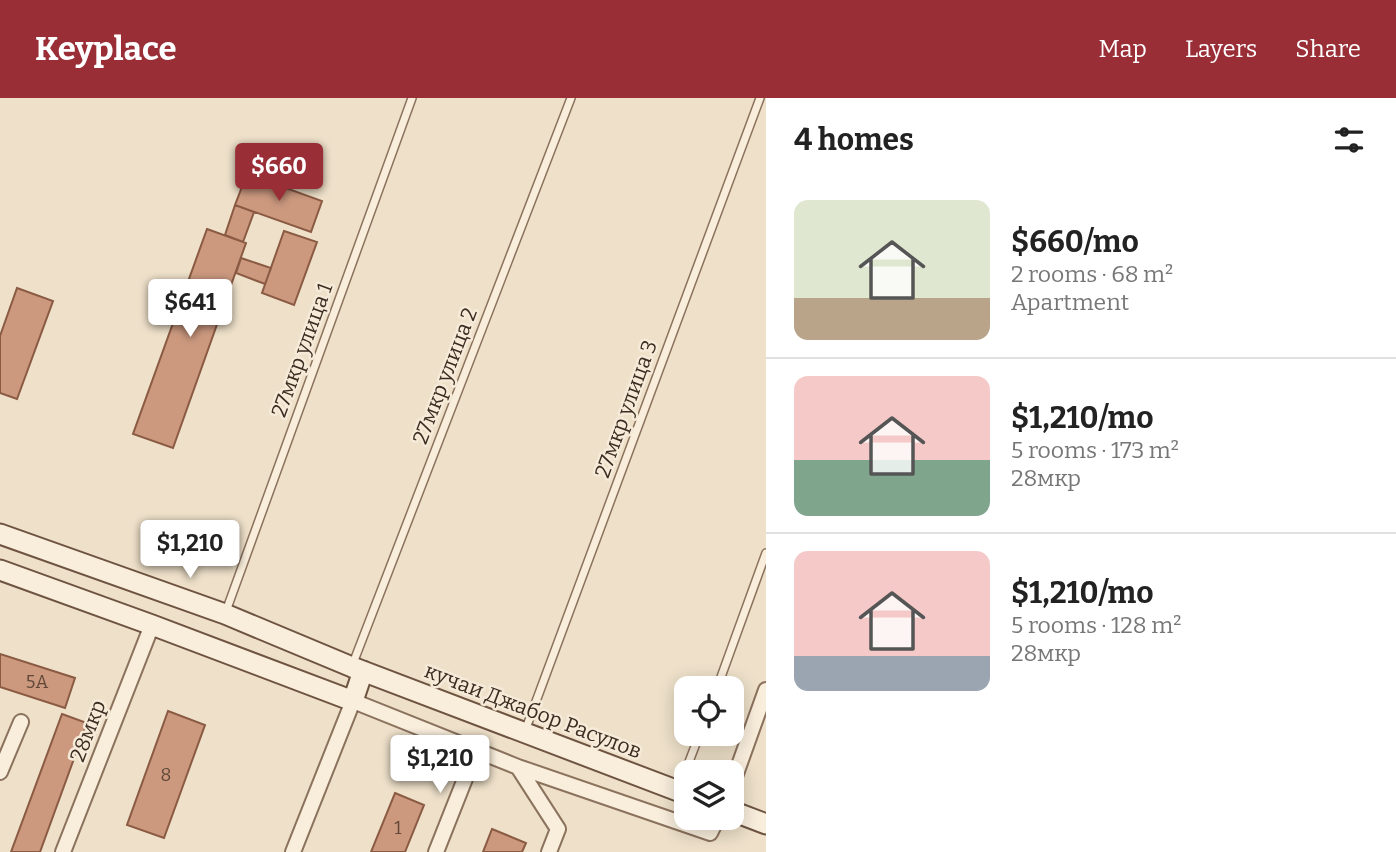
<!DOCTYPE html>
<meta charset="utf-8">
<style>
:root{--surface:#fff;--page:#f2f2f2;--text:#222;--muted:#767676;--line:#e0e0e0;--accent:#992e37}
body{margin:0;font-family:Bitter,serif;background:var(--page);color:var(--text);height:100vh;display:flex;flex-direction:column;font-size:26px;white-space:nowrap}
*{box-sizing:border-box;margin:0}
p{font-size:23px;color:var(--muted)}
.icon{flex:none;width:38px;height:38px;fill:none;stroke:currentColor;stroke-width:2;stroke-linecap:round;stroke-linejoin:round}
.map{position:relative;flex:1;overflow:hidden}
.side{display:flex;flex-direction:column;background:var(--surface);width:630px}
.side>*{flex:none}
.tools{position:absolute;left:674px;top:578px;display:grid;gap:14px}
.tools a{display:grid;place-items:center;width:70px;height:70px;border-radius:14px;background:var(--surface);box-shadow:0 4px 18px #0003;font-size:35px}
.price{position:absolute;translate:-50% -60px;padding:0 16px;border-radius:7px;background:#fff;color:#222;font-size:23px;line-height:46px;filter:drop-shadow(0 2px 4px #0008)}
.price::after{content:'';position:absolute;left:50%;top:42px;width:21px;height:16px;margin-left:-10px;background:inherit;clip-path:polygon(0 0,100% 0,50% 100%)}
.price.selected{background:var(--accent);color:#fff}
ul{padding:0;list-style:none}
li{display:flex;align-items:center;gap:21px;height:175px;padding:0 28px}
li+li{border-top:2px solid var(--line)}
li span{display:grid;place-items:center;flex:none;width:196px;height:140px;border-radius:14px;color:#555}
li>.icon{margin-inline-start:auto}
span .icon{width:84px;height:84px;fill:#fffc;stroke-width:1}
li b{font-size:30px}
h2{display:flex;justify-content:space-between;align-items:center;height:84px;padding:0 28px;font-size:30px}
header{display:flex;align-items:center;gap:42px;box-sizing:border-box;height:98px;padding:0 35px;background:var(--accent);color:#fff}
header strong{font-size:33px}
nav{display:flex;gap:38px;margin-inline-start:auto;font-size:24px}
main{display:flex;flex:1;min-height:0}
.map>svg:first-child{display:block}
</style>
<header>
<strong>Keyplace</strong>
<nav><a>Map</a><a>Layers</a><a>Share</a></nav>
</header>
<main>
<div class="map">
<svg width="766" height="754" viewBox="0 0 766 754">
<rect width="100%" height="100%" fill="#eee0c9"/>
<path fill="#cc997f" stroke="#8a5a43" stroke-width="2" d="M247,76L322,103L311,134L235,107Z
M235,107L254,114L243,144L225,137Z
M207,131L246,145L173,350L133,336Z
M284,133L317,144L294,207L262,195Z
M241,160L271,170L265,186L236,175Z
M17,190L53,203L17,301L0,295V238Z
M0,556L75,580L65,610L0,589Z
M168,613L205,627L164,740L127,727Z
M62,616L87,625L40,754H11Z
M395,695L424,707L405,754H371Z
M492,731L526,745L522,754H483Z"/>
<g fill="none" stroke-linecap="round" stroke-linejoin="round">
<defs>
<path id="lane" d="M225,516L412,0
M352,568L571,0
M717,590L766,455
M525,633L760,0
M679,690L700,635"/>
<path id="street" d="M518,669L710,735L718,719
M0,674L21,624
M732,687L766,592
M63,754L152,527
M293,754L353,603L518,669L558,731L549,754
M436,754L476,653"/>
<path id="secondary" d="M0,436L225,516L352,569L686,696
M0,472L152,527L353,603L363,573
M732,713L766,726"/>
</defs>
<use href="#lane" stroke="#8b725d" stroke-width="10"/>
<use href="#street" stroke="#8b725d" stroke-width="18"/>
<use href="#secondary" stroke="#6d5340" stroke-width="23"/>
<use href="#lane" stroke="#f9eedc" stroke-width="7"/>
<use href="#street" stroke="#f9eedc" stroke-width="14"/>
<use href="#secondary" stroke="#f9eedc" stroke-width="19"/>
</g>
<g text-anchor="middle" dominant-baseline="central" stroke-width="5" stroke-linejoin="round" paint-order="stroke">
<g font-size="18" fill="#604738">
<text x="37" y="584">5А</text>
<text x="166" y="677">8</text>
<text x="398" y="730">1</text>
</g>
<g font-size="21" fill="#3c2c21" stroke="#f6ebd9">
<text transform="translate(302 252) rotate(-70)">27мкр улица 1</text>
<text transform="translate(445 278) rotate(-69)">27мкр улица 2</text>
<text transform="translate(626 311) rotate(-70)">27мкр улица 3</text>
<text transform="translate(533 613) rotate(21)">кучаи Джабор Расулов</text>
<text transform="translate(88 633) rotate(-69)">28мкр</text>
</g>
</g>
</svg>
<div class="tools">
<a><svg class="icon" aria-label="locate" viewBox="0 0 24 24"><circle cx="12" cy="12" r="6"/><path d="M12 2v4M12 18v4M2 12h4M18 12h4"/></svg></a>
<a><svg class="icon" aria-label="layers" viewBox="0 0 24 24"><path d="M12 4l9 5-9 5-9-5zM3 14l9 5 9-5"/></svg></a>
</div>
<b class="price selected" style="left:279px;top:105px">$660</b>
<b class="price" style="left:190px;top:241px">$641</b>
<b class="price" style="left:190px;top:482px">$1,210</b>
<b class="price" style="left:440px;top:697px">$1,210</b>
</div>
<section class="side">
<h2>4 homes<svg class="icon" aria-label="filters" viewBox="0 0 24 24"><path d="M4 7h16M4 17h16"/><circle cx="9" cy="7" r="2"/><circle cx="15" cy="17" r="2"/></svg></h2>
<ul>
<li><span style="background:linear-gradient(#dfe7d0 70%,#b9a48a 0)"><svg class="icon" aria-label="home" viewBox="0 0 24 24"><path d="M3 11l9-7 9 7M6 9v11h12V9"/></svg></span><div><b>$660/mo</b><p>2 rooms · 68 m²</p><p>Apartment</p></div></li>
<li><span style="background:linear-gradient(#f6c9c9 60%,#7fa58c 0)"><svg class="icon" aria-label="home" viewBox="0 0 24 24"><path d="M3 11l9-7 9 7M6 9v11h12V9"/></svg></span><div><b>$1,210/mo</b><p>5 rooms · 173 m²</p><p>28мкр</p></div></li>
<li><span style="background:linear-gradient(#f6c9c9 75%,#9aa5b1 0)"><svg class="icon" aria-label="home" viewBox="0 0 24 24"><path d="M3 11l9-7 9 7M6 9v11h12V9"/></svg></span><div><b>$1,210/mo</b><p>5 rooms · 128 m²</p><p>28мкр</p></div></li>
</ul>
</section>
</main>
